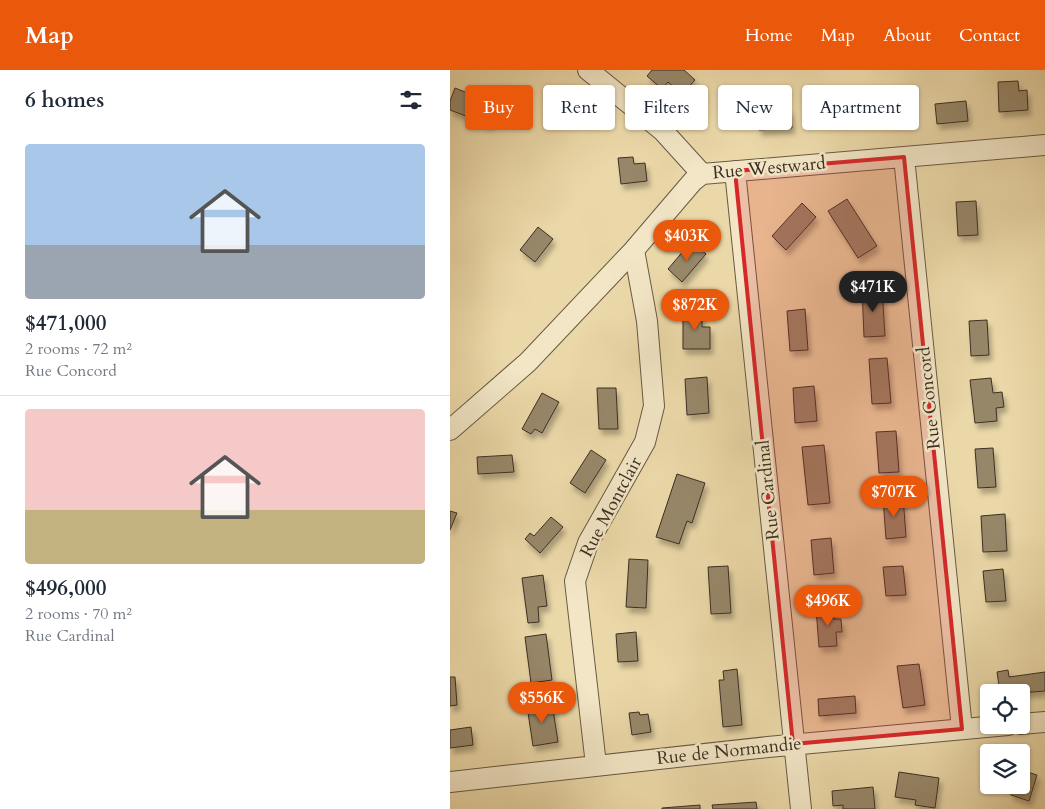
<!DOCTYPE html>
<meta charset="utf-8">
<style>
:root{--surface:#fff;--page:#f2f2f3;--text:#1f2937;--muted:#747a83;--line:#e0e1e3;--accent:#ea580c}
body{margin:0;font-family:Cardo,serif;background:var(--page);color:var(--text);height:100vh;display:flex;flex-direction:column;font-size:19px;white-space:nowrap}
*{box-sizing:border-box;margin:0}
p{font-size:16px;color:var(--muted)}
.icon{flex:none;width:28px;height:28px;fill:none;stroke:currentColor;stroke-width:2;stroke-linecap:round;stroke-linejoin:round}
.map{position:relative;flex:1;overflow:hidden}
.sheet{display:flex;flex-direction:column;background:var(--surface);width:450px}
.sheet>*{flex:none}
.top-card{position:absolute;left:15px;top:15px;width:475px;height:45px;display:flex;gap:10px}
.buttons{position:absolute;left:530px;top:614px;display:grid;gap:10px}
.buttons a{display:grid;place-items:center;width:50px;height:50px;border-radius:5px;background:var(--surface);box-shadow:0 1px 4px #0004;font-size:25px}
.price{position:absolute;translate:-50% -42px;padding:0 11px;border-radius:18px;background:var(--accent);color:#fff;font-size:16px;line-height:32px;filter:drop-shadow(0 1px 2px #0008)}
.price::after{content:'';position:absolute;left:50%;top:30px;width:15px;height:11px;margin-left:-8px;background:inherit;clip-path:polygon(0 0,100% 0,50% 100%)}
.price.current{background:#222;color:#fff}
ul{padding:0;list-style:none}
li{display:grid;align-content:center;gap:10px;height:265px;padding:0 25px}
li+li{border-top:1px solid var(--line)}
li span{display:grid;place-items:center;height:155px;border-radius:5px;color:#555}
li>.icon{margin-inline-start:auto}
span .icon{width:90px;height:90px;fill:#fffc;stroke-width:1}
li b{font-size:21px}
h2{display:flex;justify-content:space-between;align-items:center;height:60px;padding:0 25px;font-size:21px}
.pill{padding:0 18px;border-radius:5px;background:var(--surface);box-shadow:0 1px 4px #0004;font-size:18px;line-height:45px}
.pill.current{background:var(--accent);color:#fff}
header{display:flex;align-items:center;gap:30px;box-sizing:border-box;height:70px;padding:0 25px;background:var(--accent);color:#fff}
header strong{font-size:24px}
nav{display:flex;gap:28px;margin-inline-start:auto;font-size:18px}
main{display:flex;flex:1;min-height:0}
.map>svg:first-child{display:block}
</style>
<header>
<strong>Map</strong>
<nav><a>Home</a><a>Map</a><a>About</a><a>Contact</a></nav>
</header>
<main>
<section class="sheet">
<h2>6 homes<svg class="icon" aria-label="filters" viewBox="0 0 24 24"><path d="M4 7h16M4 17h16"/><circle cx="9" cy="7" r="2"/><circle cx="15" cy="17" r="2"/></svg></h2>
<ul>
<li><span style="background:linear-gradient(#a9c7e8 65%,#9aa5b1 0)"><svg class="icon" aria-label="home" viewBox="0 0 24 24"><path d="M3 11l9-7 9 7M6 9v11h12V9"/></svg></span><div><b>$471,000</b><p>2 rooms · 72 m²</p><p>Rue Concord</p></div></li>
<li><span style="background:linear-gradient(#f6c9c9 65%,#c2b280 0)"><svg class="icon" aria-label="home" viewBox="0 0 24 24"><path d="M3 11l9-7 9 7M6 9v11h12V9"/></svg></span><div><b>$496,000</b><p>2 rooms · 70 m²</p><p>Rue Cardinal</p></div></li>
</ul>
</section>
<div class="map">
<svg width="595" height="739" viewBox="0 0 595 739">
<defs>
<filter id="shadow"><feDropShadow dx="3" dy="5.5" stdDeviation="2.5" flood-color="#0004"/></filter>
</defs>
<rect width="100%" height="100%" fill="#ebd8a8"/>
<filter id="stains"><feTurbulence type="fractalNoise" baseFrequency=".004" numOctaves="4"/><feColorMatrix values="0 0 0 0 .2 0 0 0 0 .09 0 0 0 0 .02 0 0 0 .5 -.17"/></filter>
<radialGradient id="worn" r=".72"><stop offset=".6" stop-color="#630" stop-opacity="0"/><stop offset="1" stop-color="#630" stop-opacity=".3"/></radialGradient>
<path fill="#978769" stroke="#3c2f24" filter="url(#shadow)" d="M202,0H234L245,10L232,24L218,12L212,19L197,6Z
M568,11L569,21L577,20L578,40L549,42L548,12Z
M5,18L48,35L40,55L0,40V31Z
M405,28L406,48L376,50L375,29Z
M516,31L518,51L487,54L485,34Z
M340,39L342,58L309,60L308,41Z
M183,87L184,94L195,93L197,111L171,114L168,88Z
M397,129L427,176L408,188L378,141Z
M526,131L528,165L508,166L506,132Z
M352,133L366,147L336,180L322,166Z
M88,157L103,169L85,192L70,180Z
M241,172L256,184L232,212L218,199Z
M432,218L435,266L414,267L412,219Z
M233,239H252V257H260V279H233Z
M355,239L358,280L340,281L337,241Z
M537,250L539,285L521,286L519,251Z
M437,288L441,333L422,334L419,289Z
M257,307L259,343L237,345L235,309Z
M541,308L543,323L552,322L554,337L546,338L547,351L525,353L520,310Z
M364,316L367,351L345,353L343,318Z
M147,318H166L168,359H149Z
M92,323L109,332L92,363L85,359L81,364L72,359Z
M446,361L449,402L429,403L426,362Z
M374,375L380,433L358,435L352,377Z
M543,378L546,417L528,418L525,379Z
M141,380L156,390L135,423L120,413Z
M62,385L64,402L28,404L27,387Z
M227,404L255,413L242,453L237,451L229,474L206,467Z
M453,426L456,467L436,469L433,428Z
M0,441L7,443L0,460Z
M555,444L557,481L533,482L531,446Z
M101,447L113,457L90,483L75,469L80,463L84,466Z
M381,468L384,503L364,505L361,470Z
M179,489L198,490L196,538L176,537Z
M278,496L281,543L261,544L258,497Z
M453,496L456,525L436,526L433,497Z
M553,499L556,531L536,532L533,501Z
M93,505L97,536L88,537L89,552L78,553L72,508Z
M382,537L383,549H391L392,562H386L387,576L369,577L366,538Z
M186,562L188,591L168,592L166,564Z
M96,564L102,610L81,613L75,567Z
M469,594L475,635L453,638L447,596Z
M287,599L292,655L273,657L269,610H274L273,601Z
M558,600L559,607L595,602V621L571,623L550,622L547,602Z
M0,607H5L7,635L0,636Z
M405,626L406,643L369,646L368,629Z
M102,633L108,672L83,676L77,636Z
M189,642L190,645L198,644L201,662L182,665L179,643Z
M21,657L23,675L0,678V660Z
M574,701L587,705L579,731L561,725L562,719L555,717V715H571Z
M449,702L489,708L485,738L465,735L466,730L445,727Z
M423,717L425,739H393V735L383,736L382,721Z
M306,732L307,739H263L262,735Z
M250,735V739H212V738Z"/>
<g fill="none" stroke-linecap="round" stroke-linejoin="round">
<defs>
<path id="minor" d="M138,0L213,61L252,104
M454,87L512,659
M285,101L351,739
M0,360L78,292L184,180L243,111L252,104L595,75
M571,654L595,652
M146,695L125,511L138,473L195,372L204,336L197,251L184,180
M0,712L318,677L558,655"/>
</defs>
<use href="#minor" stroke="#685945" stroke-width="22"/>
<use href="#minor" stroke="#f2e6c6" stroke-width="20"/>
</g>
<path fill="#d62828" fill-opacity="0.2" stroke="#d62828" stroke-width="4" stroke-linejoin="round" d="M454,87L512,659L343,674L285,101Z"/>
<g text-anchor="middle" dominant-baseline="central" stroke-width="5" stroke-linejoin="round" paint-order="stroke">
<g font-size="18" fill="#3c2f24" stroke="#f2e6c6">
<text transform="translate(319 98) rotate(-5)">Rue Westward</text>
<text transform="translate(479 328) rotate(-96)">Rue Concord</text>
<text transform="translate(318 420) rotate(-96)">Rue Cardinal</text>
<text transform="translate(161 437) rotate(-62)">Rue Montclair</text>
<text transform="translate(279 681) rotate(-6)">Rue de Normandie</text>
</g>
</g>
<rect width="100%" height="100%" filter="url(#stains)"/>
<rect width="100%" height="100%" fill="url(#worn)"/>
</svg>
<div class="buttons">
<a><svg class="icon" aria-label="locate" viewBox="0 0 24 24"><circle cx="12" cy="12" r="6"/><path d="M12 2v4M12 18v4M2 12h4M18 12h4"/></svg></a>
<a><svg class="icon" aria-label="layers" viewBox="0 0 24 24"><path d="M12 4l9 5-9 5-9-5zM3 14l9 5 9-5"/></svg></a>
</div>
<b class="price" style="left:237px;top:192px">$403K</b>
<b class="price current" style="left:423px;top:243px">$471K</b>
<b class="price" style="left:245px;top:261px">$872K</b>
<b class="price" style="left:444px;top:448px">$707K</b>
<b class="price" style="left:378px;top:557px">$496K</b>
<b class="price" style="left:92px;top:654px">$556K</b>
<div class="top-card">
<a class="pill current">Buy</a>
<a class="pill">Rent</a>
<a class="pill">Filters</a>
<a class="pill">New</a>
<a class="pill">Apartment</a>
</div>
</div>
</main>
